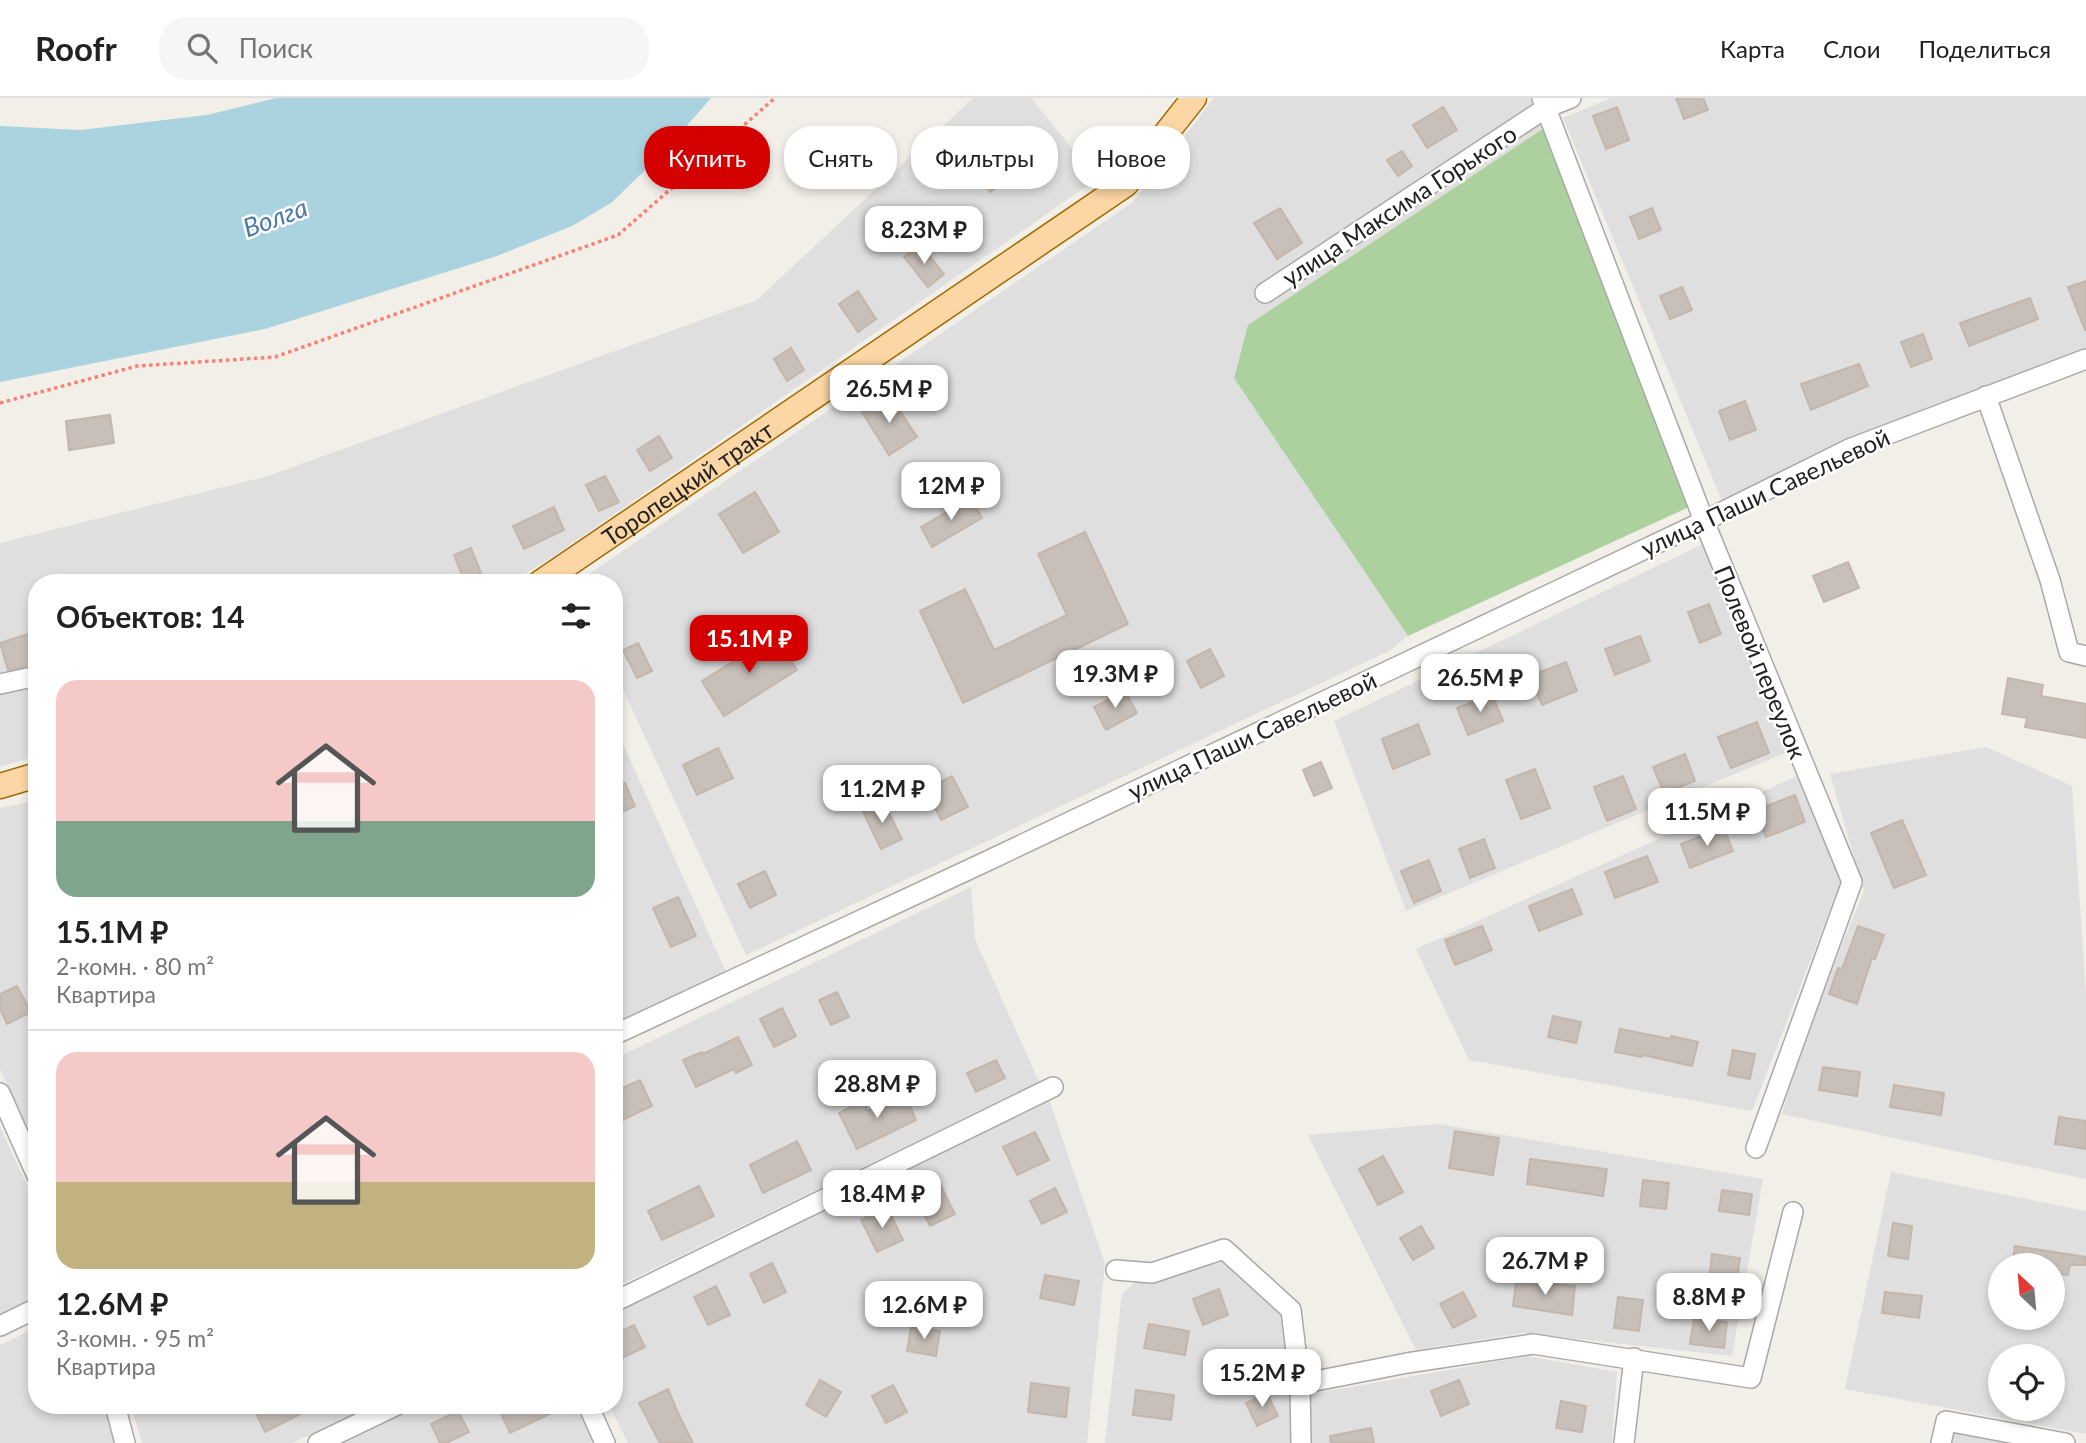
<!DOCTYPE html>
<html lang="ru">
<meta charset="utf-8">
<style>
:root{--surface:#fff;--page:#f6f6f6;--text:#222;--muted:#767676;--line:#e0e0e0;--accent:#d40000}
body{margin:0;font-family:Lato,sans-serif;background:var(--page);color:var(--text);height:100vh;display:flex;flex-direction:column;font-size:26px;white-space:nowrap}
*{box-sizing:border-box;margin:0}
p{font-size:23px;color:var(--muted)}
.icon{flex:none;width:38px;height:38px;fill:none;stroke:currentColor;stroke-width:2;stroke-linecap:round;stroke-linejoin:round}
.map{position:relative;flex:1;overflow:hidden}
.details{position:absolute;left:28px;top:476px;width:595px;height:840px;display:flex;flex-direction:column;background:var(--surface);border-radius:28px;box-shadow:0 4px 10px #0003}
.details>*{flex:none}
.hud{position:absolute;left:644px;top:28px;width:665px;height:63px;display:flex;gap:14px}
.needle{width:46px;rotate:334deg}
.tools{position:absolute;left:1988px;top:1155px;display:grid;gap:14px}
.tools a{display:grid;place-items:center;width:77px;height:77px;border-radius:50%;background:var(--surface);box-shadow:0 4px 10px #0003;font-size:35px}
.price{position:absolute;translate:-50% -60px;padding:0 16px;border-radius:14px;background:#fff;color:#222;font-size:23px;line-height:46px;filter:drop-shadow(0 2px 4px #0008)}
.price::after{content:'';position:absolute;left:50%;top:42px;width:21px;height:16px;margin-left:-10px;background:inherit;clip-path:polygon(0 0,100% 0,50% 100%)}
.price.on{background:var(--accent);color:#fff}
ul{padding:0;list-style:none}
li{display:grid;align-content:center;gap:14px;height:371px;padding:0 28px}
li+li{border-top:2px solid var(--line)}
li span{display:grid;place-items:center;height:217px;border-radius:21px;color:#555}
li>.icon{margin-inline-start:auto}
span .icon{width:126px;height:126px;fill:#fffc;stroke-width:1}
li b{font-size:30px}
h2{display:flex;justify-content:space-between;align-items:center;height:84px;padding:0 28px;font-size:30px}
.tag{padding:0 24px;border-radius:28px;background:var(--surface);box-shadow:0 4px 10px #0003;font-size:24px;line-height:63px}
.tag.on{background:var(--accent);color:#fff}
header{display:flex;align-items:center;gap:42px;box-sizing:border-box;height:98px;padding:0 35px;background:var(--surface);border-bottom:2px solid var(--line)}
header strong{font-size:33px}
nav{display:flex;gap:38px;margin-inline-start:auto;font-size:24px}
.search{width:490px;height:63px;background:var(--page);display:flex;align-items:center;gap:18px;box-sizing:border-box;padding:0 24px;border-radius:28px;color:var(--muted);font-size:26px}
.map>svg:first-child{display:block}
</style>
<header>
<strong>Roofr</strong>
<div class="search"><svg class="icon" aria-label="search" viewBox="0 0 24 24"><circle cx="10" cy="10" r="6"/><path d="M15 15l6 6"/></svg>Поиск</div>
<nav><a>Карта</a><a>Слои</a><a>Поделиться</a></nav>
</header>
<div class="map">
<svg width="2086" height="1345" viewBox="0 0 2086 1345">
<rect width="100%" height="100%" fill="#f2efe9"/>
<path fill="#e0dfdf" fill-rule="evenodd" d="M973,0H1031L1097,81L554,458L510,485H37V658L0,669V445L268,378L757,202Z
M1214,0H1532L1544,30L1248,227L1234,279L1408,538L1389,553L746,857L614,572V485H576L1133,104Z
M1611,0H2086V255L1881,329L1747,398L1723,405L1563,20Z
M1705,445L1787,654L1406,813L1334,623Z
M614,626L726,874L614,925Z
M1986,649L2072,688L2086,897V1081L1782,1016L1802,943L1864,793L1830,676Z
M1799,677L1842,781L1752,1013L1469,962L1416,851Z
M37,702V1050L0,971V710Z
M971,789L975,841L1039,984L614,1190V961Z
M1049,1001L1105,1166L1087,1345H628L609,1307H614V1216Z
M1439,1026L1763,1081L1732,1258L1523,1235L1416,1252L1308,1037Z
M0,1029L37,1109V1198L0,1216Z
M1891,1074L2086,1113V1336L1845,1291ZM2000,1167H2053V1220H2000ZM2000,1258H2053V1311H2000Z
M1224,1164L1281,1214L1294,1288V1345H1105L1122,1195L1136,1184Z
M37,1229V1307H106L117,1345H0V1247Z
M1527,1258L1617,1274L1612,1345H1311V1296Z
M131,1307H373L292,1345H142Z
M422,1307H576L593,1343L588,1345H342Z
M1952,1332L2020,1345H1950Z"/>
<path fill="#add19e" d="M1544,30L1689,409L1408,538L1234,280L1248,227Z"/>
<path fill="#aad3df" d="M276,0H711L663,55L611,105L572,128L494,159L265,231L0,284V28L80,32L207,17Z"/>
<path fill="#c7bfb8" stroke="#c4b6ab" stroke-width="2" d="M1676,0H1703L1708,12L1684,21Z
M1443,9L1457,32L1427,50L1413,27Z
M1617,9L1629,42L1606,51L1593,18Z
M1012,48L1027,68L990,94L976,74Z
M1402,53L1412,68L1398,78L1387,62Z
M1280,110L1302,145L1277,161L1254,125Z
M1652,110L1661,132L1639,141L1630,119Z
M920,146L944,176L928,189L904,159Z
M2086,183V232H2085L2068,189Z
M1682,189L1692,212L1670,221L1660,198Z
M858,193L876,221L858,234L839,206Z
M2030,200L2038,221L1969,248L1960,225Z
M1923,236L1932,261L1911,269L1901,244Z
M791,250L804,272L787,283L774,261Z
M1859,266L1868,288L1811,312L1801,286Z
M889,296L917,339L889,357L862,314Z
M1745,303L1756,332L1730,342L1719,313Z
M110,317L114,345L69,352L66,323Z
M659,338L672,360L650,373L637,352Z
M605,378L619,404L599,413L586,387Z
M755,394L779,434L743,455L719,416Z
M971,400L982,420L932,449L921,429Z
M554,409L564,432L524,451L513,428Z
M1085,434L1128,526L963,605L920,513L965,491L994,552L1067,517L1038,456Z
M471,450L481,475L464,482L454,457Z
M1848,464L1859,490L1824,504L1813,478Z
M1709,506L1721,536L1700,545L1688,514Z
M37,533V566L8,572L0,545Z
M775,537L797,572L724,618L702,583Z
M1640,538L1650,563L1615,577L1605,551Z
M638,545L652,573L637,580L623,552Z
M1210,551L1224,578L1201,590L1187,563Z
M1566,564L1577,593L1542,607L1530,578Z
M2008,580L2043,587L2041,598L2086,606V640L2025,629L2027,620L2002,616Z
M1125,593L1137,615L1106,632L1094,609Z
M1492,596L1503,623L1468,637L1457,610Z
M1757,624L1769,655L1731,670L1718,639Z
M1418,626L1430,656L1393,671L1382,641Z
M718,650L733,680L697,697L683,667Z
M1685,656L1695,683L1664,695L1653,669Z
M1321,664L1332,690L1314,698L1303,672Z
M1535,671L1550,710L1521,721L1506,682Z
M952,678L968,709L941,722L926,691Z
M1623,678L1636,711L1607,723L1594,689Z
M625,685L635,708L614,718V690Z
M1795,697L1805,724L1766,739L1756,712Z
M883,703L902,741L881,751L862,712Z
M1902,722L1926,777L1894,790L1871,735Z
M1723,729L1733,753L1690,770L1681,746Z
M1484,741L1495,770L1470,780L1459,751Z
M1647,758L1658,784L1615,800L1605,774Z
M1429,762L1441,793L1414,805L1401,773Z
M765,773L776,797L750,810L738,786Z
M1572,791L1582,816L1539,833L1529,808Z
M678,799L696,838L671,849L653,810Z
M1482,828L1492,852L1455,867L1445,842Z
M1858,828L1884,837L1875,861L1872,860L1857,906L1829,896L1838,870L1842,871Z
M17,888L31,914L7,926L0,911V896Z
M837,894L849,919L831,927L819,902Z
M782,910L796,938L774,949L760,921Z
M1553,918L1581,924L1576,945L1548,939Z
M1620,931L1671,941V938L1698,944L1692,968L1643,957L1642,959L1615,954Z
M738,939L752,967L736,975L734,971L696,989L683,962L702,954L703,956Z
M1733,952L1755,956L1750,981L1728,977Z
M996,962L1005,980L976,994L967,975Z
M1823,969L1860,974L1857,998L1819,992Z
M640,982L652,1008L614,1026V994Z
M1894,987L1944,995L1941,1017L1890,1009Z
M904,995L916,1022L857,1051L839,1015L863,1003L868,1013Z
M2059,1019L2086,1023V1051L2055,1046Z
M1455,1033L1499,1040L1493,1077L1449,1070Z
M1035,1034L1049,1062L1017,1077L1003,1049Z
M797,1043L811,1072L763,1095L750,1067Z
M1383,1058L1403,1094L1378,1107L1359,1071Z
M1530,1061L1607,1071L1603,1098L1527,1086Z
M1643,1082L1669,1085L1666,1111L1640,1108Z
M939,1084L955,1116L930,1128L914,1096Z
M699,1088L714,1118L662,1142L648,1113Z
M1055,1090L1067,1114L1042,1126L1030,1103Z
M1722,1092L1752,1096L1749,1117L1719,1113Z
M887,1109L903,1142L877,1154L861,1122Z
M1893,1125L1912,1128L1908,1161L1888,1158Z
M1421,1128L1434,1150L1413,1162L1400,1140Z
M2015,1148L2086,1159L2085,1167H2070L2068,1177L2053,1175V1167H2012Z
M1712,1156L1740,1160L1736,1187L1709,1183Z
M772,1165L786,1194L764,1205L750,1176Z
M1045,1177L1079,1183L1074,1207L1040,1200Z
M1516,1183L1575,1188L1572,1217L1513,1208Z
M716,1188L730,1217L708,1227L694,1199Z
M1219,1191L1228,1217L1203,1227L1193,1201Z
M1463,1194L1476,1218L1453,1230L1440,1206Z
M1885,1194L1922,1198L1919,1220L1882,1215Z
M1618,1199L1643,1202L1639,1233L1614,1230Z
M1694,1220L1727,1224L1724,1250L1690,1246Z
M1149,1226L1189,1233L1185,1257L1144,1250Z
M634,1227L645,1249L614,1264V1237Z
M911,1228L940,1233L936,1258L907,1253Z
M820,1282L841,1294L826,1319L806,1307Z
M1459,1282L1469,1306L1441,1318L1431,1293Z
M1031,1285L1069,1290L1066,1319L1028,1314Z
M893,1287L907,1314L886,1325L872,1298Z
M668,1291L678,1315L693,1345H660L639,1305Z
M1136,1292L1174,1297L1171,1322L1133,1317Z
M1267,1295L1278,1318L1257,1328L1246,1305Z
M1561,1303L1586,1308L1582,1334L1556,1330Z
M252,1307H318L265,1334Z
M497,1307H568L510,1335Z
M458,1313L469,1334L446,1345H440L431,1326Z
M1371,1330L1374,1345H1331L1330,1338Z"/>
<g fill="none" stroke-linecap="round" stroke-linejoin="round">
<defs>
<path id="minor" d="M1542,0L1704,423L1852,784L1756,1050
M1265,195L1546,10L1571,0
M1986,298L2050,482L2069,554L2086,558
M0,586L37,578
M614,937L983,765L1704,423L1849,351L2086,261
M0,995L37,1078
M1116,1172L1152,1175L1224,1151L1291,1212L1300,1286L1407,1265L1533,1246L1751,1280L1793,1114
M614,1204L1053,989
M0,1228L37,1210
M1300,1286L1301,1345
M115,1307L125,1345
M588,1307L605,1345
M318,1345L397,1307
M1624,1345L1634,1260
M1941,1345L1946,1323L2065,1345"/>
<g id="major">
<path id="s1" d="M540,485L1126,86L1194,0"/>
<path d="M0,688L37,677"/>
</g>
</defs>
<use href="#minor" stroke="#a9a9a9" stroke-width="22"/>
<use href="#major" stroke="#a06b00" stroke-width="27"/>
<path stroke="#fa8072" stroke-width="3.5" stroke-dasharray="3.5 3.5" stroke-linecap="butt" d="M0,305L137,268L275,259L618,137L775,0"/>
<use href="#minor" stroke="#fff" stroke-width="19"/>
<use href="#major" stroke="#fcd6a4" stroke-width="24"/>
</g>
<g text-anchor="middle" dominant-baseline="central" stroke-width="5" stroke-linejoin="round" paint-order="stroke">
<g font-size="24" fill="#222" stroke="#fff">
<text transform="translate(1399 107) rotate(-33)">улица Максима Горького</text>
<text stroke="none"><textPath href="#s1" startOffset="178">Торопецкий тракт</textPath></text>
<text transform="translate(1765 394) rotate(-25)">улица Паши Савельевой</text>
<text transform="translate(1761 564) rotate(68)">Полевой переулок</text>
<text transform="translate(1252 637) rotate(-25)">улица Паши Савельевой</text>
</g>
<g font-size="26" font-style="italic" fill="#4a7aab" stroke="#fff">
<text transform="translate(275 119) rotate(-20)">Волга</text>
</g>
</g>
</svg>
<div class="tools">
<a><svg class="needle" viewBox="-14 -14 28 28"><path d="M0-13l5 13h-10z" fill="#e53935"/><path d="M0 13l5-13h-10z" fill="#767676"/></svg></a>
<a><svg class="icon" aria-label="locate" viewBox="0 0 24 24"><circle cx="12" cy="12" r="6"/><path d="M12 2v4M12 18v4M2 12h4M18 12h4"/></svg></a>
</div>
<b class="price" style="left:924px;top:168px">8.23M ₽</b>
<b class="price" style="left:889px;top:327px">26.5M ₽</b>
<b class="price" style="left:951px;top:424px">12M ₽</b>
<b class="price on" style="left:749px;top:577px">15.1M ₽</b>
<b class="price" style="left:1115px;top:612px">19.3M ₽</b>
<b class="price" style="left:1480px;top:616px">26.5M ₽</b>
<b class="price" style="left:882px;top:727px">11.2M ₽</b>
<b class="price" style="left:1707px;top:750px">11.5M ₽</b>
<b class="price" style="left:877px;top:1022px">28.8M ₽</b>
<b class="price" style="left:882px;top:1132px">18.4M ₽</b>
<b class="price" style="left:1545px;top:1199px">26.7M ₽</b>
<b class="price" style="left:1709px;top:1235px">8.8M ₽</b>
<b class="price" style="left:924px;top:1243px">12.6M ₽</b>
<b class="price" style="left:1262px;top:1311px">15.2M ₽</b>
<div class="hud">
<a class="tag on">Купить</a>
<a class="tag">Снять</a>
<a class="tag">Фильтры</a>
<a class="tag">Новое</a>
</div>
<section class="details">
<h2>Объектов: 14<svg class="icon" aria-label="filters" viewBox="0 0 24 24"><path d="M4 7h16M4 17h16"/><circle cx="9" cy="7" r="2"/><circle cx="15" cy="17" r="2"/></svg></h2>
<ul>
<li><span style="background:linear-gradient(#f6c9c9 65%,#7fa58c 0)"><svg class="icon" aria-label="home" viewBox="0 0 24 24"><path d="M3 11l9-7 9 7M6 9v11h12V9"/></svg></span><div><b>15.1M ₽</b><p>2-комн. · 80 m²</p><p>Квартира</p></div></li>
<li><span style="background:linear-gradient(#f6c9c9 60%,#c2b280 0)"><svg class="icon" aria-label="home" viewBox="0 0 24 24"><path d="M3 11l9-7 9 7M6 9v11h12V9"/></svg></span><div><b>12.6M ₽</b><p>3-комн. · 95 m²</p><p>Квартира</p></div></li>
</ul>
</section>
</div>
